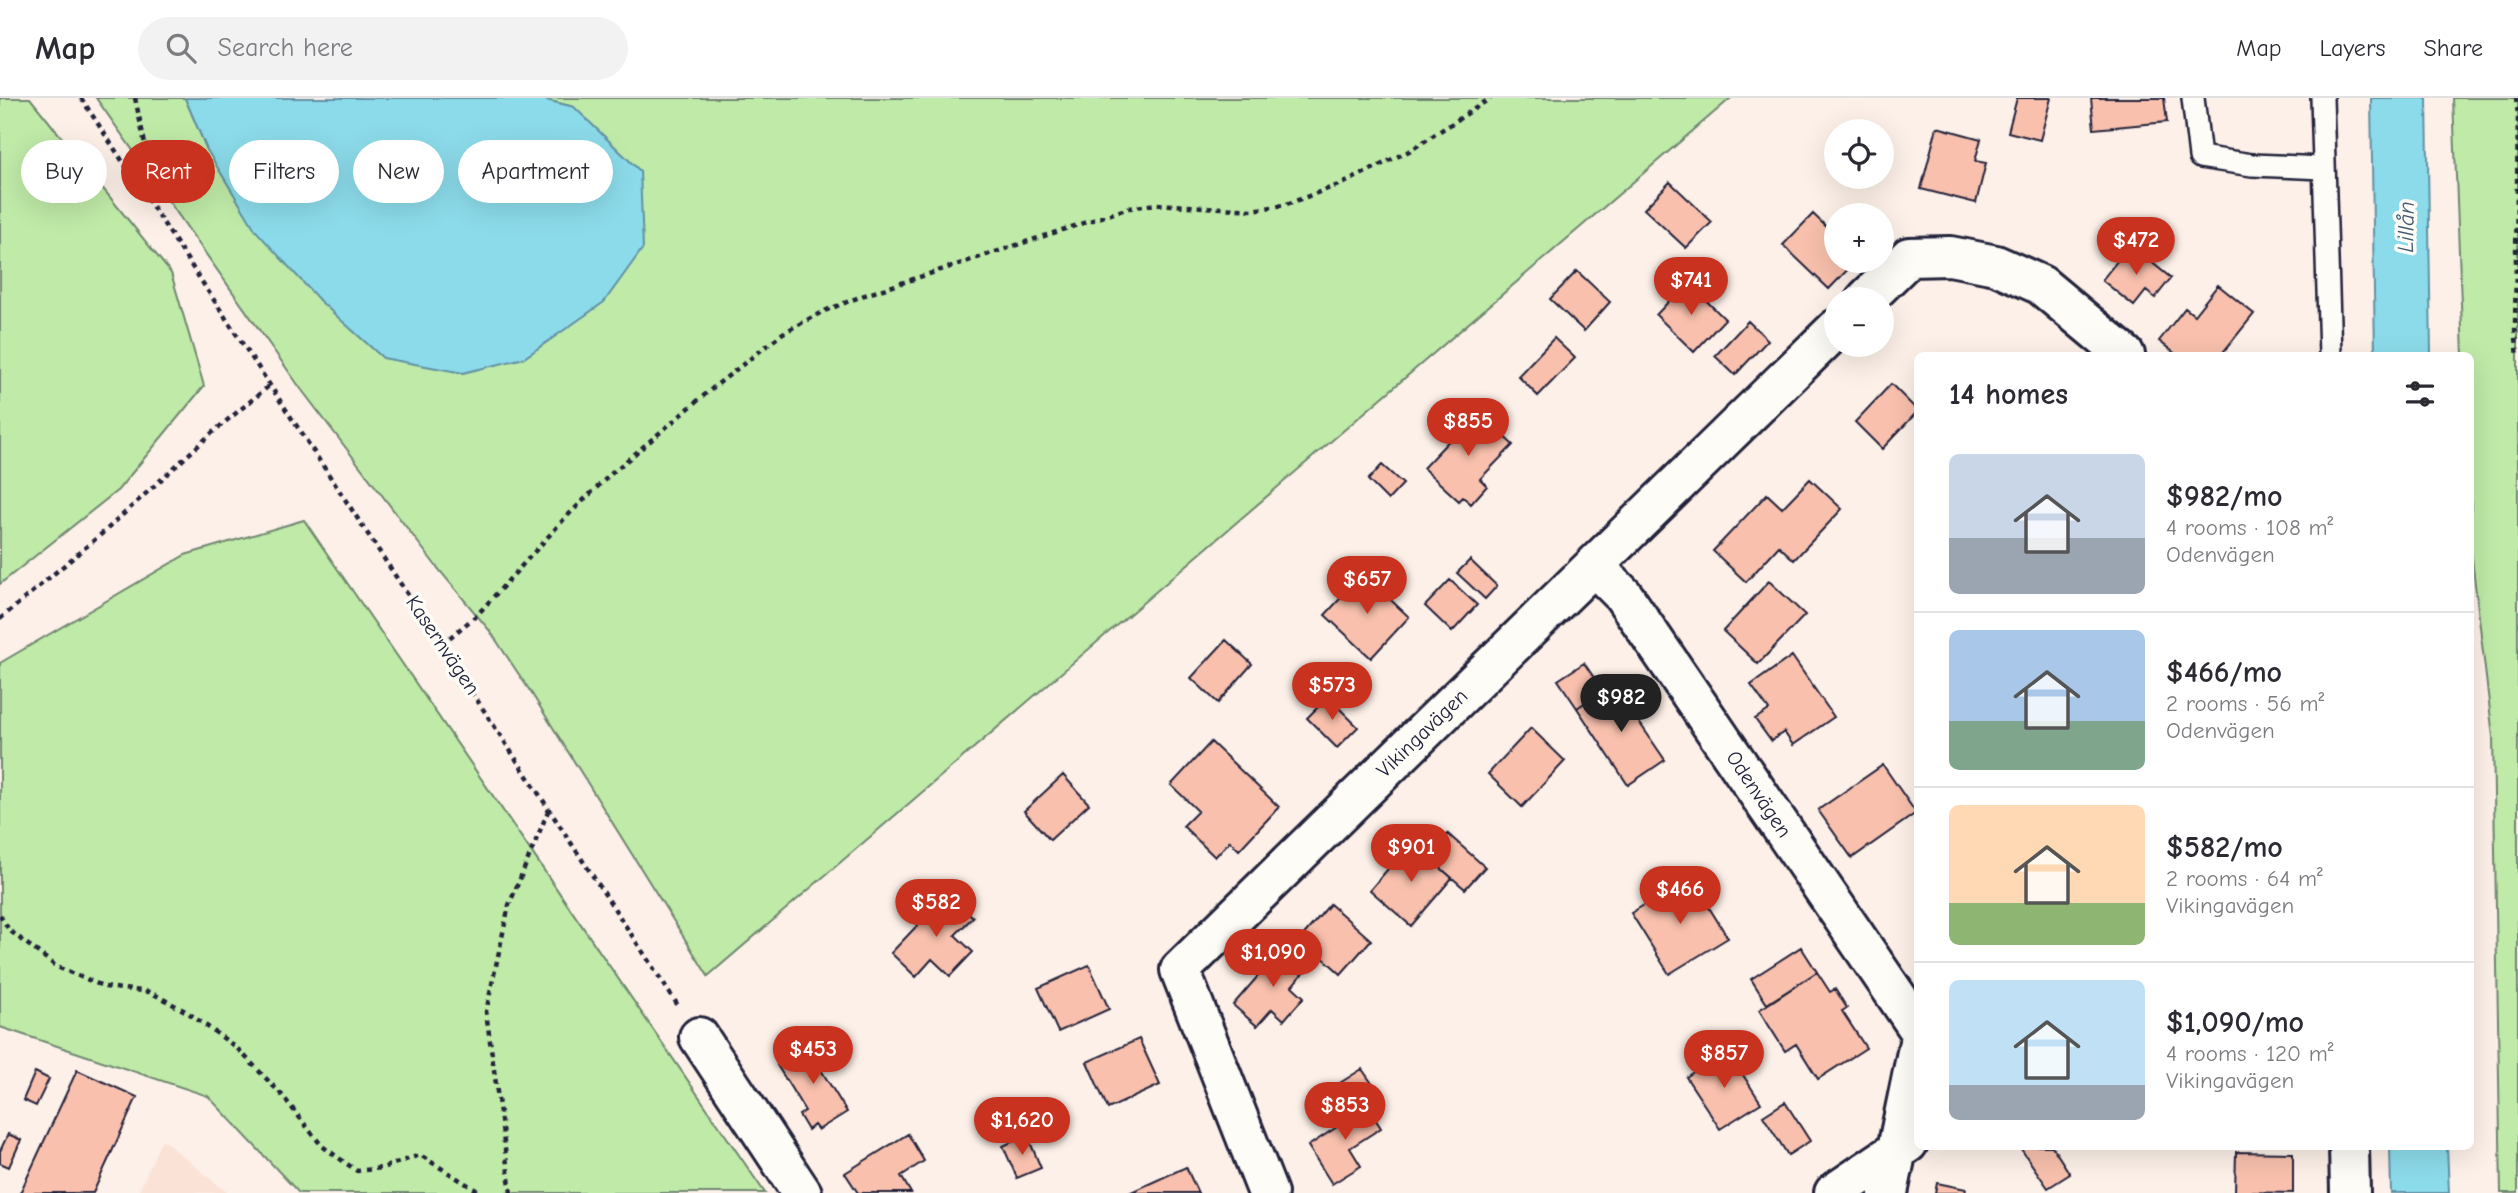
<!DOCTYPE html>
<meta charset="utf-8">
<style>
:root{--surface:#fff;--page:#f2f2f3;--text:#2b2b33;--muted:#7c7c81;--line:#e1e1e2;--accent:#c8321e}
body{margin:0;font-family:"Comic Neue",sans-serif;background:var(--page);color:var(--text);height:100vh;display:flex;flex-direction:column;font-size:26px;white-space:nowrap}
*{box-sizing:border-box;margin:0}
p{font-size:23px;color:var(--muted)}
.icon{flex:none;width:38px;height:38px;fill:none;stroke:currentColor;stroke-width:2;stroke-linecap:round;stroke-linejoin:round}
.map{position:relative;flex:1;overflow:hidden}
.details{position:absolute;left:1914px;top:254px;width:560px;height:798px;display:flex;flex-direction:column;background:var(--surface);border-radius:10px;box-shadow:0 7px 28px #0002}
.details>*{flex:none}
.hud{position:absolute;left:21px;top:42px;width:665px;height:63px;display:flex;gap:14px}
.buttons{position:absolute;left:1824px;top:21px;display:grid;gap:14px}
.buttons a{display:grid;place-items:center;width:70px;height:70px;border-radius:50%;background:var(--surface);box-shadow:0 7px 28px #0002;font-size:35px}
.price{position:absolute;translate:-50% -60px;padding:0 16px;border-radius:24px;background:var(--accent);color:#fff;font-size:23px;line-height:46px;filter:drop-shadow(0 2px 4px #0008)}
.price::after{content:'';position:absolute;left:50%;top:42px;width:21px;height:16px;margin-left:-10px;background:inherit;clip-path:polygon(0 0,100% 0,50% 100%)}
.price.selected{background:#222;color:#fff}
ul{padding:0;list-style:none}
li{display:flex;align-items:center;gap:21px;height:175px;padding:0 35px}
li+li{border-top:2px solid var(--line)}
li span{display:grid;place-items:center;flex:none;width:196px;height:140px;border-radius:10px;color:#555}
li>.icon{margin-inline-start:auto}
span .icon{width:84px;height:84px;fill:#fffc;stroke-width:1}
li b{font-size:30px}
h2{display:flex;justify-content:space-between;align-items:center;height:84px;padding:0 35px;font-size:30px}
.tag{padding:0 24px;border-radius:32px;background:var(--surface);box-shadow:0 7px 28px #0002;font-size:24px;line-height:63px}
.tag.selected{background:var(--accent);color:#fff}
header{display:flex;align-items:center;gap:42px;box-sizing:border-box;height:98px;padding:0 35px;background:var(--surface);border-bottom:2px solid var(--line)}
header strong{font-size:33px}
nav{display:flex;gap:38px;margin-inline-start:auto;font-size:24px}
.search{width:490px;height:63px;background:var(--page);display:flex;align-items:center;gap:18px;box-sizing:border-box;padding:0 24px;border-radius:38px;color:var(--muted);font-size:26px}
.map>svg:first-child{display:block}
</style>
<header>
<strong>Map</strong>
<div class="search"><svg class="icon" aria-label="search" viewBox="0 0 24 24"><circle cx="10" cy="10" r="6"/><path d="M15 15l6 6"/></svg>Search here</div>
<nav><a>Map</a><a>Layers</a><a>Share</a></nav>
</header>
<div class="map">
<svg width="2518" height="1095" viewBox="0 0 2518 1095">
<rect width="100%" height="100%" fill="#fcf0e8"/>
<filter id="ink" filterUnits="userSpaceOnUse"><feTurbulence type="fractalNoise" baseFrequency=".0143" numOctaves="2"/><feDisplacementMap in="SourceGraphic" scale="14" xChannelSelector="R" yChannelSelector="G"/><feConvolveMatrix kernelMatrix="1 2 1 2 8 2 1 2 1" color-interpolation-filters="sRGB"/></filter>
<g filter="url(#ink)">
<path fill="#fbe2d6" d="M162,1041L228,1095H138Z"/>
<path fill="#bfeaa7" stroke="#708671" stroke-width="2" d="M0,0H30L171,175L204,288L118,392L0,486Z
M96,0H185L207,52L574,9L538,0H1731L708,878L532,596L490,533L436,468L301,291Z
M2453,0H2518V1095H2501L2493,639L2471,452V257H2463Z
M304,422L765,1095H299L208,998L0,929V565L185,457Z"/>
<path fill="#8cdbea" stroke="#6291a4" stroke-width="2" d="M185,0H538L574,9L640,73L643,150L604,204L524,260L463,275L383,260L320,203L256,133L207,52Z
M2371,0H2427L2431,257H2375Z
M2390,1048H2447L2449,1095H2391Z"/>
<path fill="#f8c0ad" stroke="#22223b" stroke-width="2" d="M2017,0H2051L2040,42L2008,34Z
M2091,0H2164L2167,24L2094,31Z
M1937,29L1981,41L1975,63L1986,65L1976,105L1921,91Z
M1670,84L1712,124L1686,150L1644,111Z
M1813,116L1836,138V163H1856L1829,191L1783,147Z
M2130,147L2171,180L2155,200L2146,193L2134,208L2102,182Z
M1577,173L1610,204L1584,233L1550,201Z
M1687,184L1725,221L1694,254L1656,217Z
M2218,187L2254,216L2221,257H2177L2159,243L2185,210L2194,217Z
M1748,223L1768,242L1735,277L1715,258Z
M1554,240L1575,260L1538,298L1518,278Z
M1891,286L1918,313L1882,351L1855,324Z
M1477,313L1513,347L1480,381L1487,388L1471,406L1463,399L1459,403L1423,370Z
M1382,367L1403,386L1388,402L1368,382Z
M1810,381L1842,411L1794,462L1779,448L1746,484L1713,453L1767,396L1782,410Z
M1470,462L1497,488L1485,501L1457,475Z
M1363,476L1409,519L1371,560L1325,517Z
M1450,482L1477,507L1452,534L1425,508Z
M1769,483L1805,517L1758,566L1723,533Z
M1226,542L1252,566L1218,605L1191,580Z
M1792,558L1834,619L1793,647L1784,634L1771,643L1755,621L1769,612L1751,587Z
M1584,565L1603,593L1577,610L1558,582Z
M1613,586L1665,662L1628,687L1577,610Z
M1328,599L1358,629L1337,650L1307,620Z
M1531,630L1565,663L1522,709L1488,676Z
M1211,644L1279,709L1239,752L1230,743L1215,759L1183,728L1198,713L1171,687Z
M1883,667L1916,715L1852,760L1818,712Z
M1063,677L1089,706L1050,742L1024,713Z
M1448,736L1485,769L1465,791L1428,759Z
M1411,744L1452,780L1411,828L1370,792Z
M1690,779L1728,840L1669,876L1631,815Z
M948,795L973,819L955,837L973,854L950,878L932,861L916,879L891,855Z
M1330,806L1371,842L1341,876L1301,840Z
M1284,848L1308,869L1292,888L1304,899L1284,922L1272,911L1257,928L1233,907Z
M1801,849L1817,874L1767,906L1751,881Z
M1089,867L1109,911L1058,934L1038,890Z
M1817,874L1830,894L1835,891L1847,910L1842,913L1866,950L1818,981L1796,946L1785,953L1759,912Z
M1139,941L1160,987L1108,1011L1087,964Z
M819,942L833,964L821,972L847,1014L818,1032L814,1027L808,1032L799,1017L805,1013L777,967Z
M1727,952L1761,1005L1720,1031L1686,979Z
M1362,971L1375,990L1336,1014L1324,995Z
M77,972L137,999L93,1095H20Z
M35,974L49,981L36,1008L23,1002Z
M1361,999L1381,1030L1350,1050L1361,1068L1332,1086L1308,1048L1349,1021L1342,1010Z
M1785,1004L1810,1043L1788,1057L1763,1018Z
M8,1036L21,1042L9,1069L0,1065V1053Z
M908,1036L924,1063L901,1078L911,1095H858L845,1075Z
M1027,1037L1041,1070L1017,1080L1003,1048Z
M2019,1048H2052L2070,1076L2048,1090Z
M2236,1054L2293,1055V1095L2235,1094Z
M1186,1069L1198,1095H1129Z
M1937,1085L1966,1091L1965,1095H1935Z"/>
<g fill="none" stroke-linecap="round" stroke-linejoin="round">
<defs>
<path id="lane" d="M2193,0L2200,59L2252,67L2323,70
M2322,0L2330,257"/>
<path id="street" d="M1866,201L1909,159L1950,158L1996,167L2041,187L2125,257
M1594,468L1623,497L1918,930
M699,939L802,1095
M2349,1048L2350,1095
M1268,1095L1180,872L1836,231
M1834,1095L1908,1045
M1888,1095L1918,949"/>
</defs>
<use href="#lane" stroke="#22223b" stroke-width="26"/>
<use href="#street" stroke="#22223b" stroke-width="44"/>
<path stroke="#22223b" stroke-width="4.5" stroke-dasharray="5 5" stroke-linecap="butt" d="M81,0L679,909
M135,0L147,55L154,109
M2516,0L2518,17L2515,230L2518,259
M0,521L105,433L213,334L269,288
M442,546L477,517L566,419L612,375L714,289L783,235L822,214L862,198L1129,110L1156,106L1253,112L1284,107L1344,85L1411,52L1491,0
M0,817L9,832L57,869L105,889L150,894L187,914L237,950L281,996L322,1048L357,1073L382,1070L420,1057L481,1095
M511,1095L486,914L509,807L549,711"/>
<use href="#lane" stroke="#fdfcf7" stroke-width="21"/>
<use href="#street" stroke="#fdfcf7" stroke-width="38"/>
</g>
</g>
<g text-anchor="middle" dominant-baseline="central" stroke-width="7" stroke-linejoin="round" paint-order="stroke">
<g font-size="21" fill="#22223b" stroke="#fdfcf7">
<text transform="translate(443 547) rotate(56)">Kasernvägen</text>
<text transform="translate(1422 635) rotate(-44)">Vikingavägen</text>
<text transform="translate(1759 696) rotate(56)">Odenvägen</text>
</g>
<g font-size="23" font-style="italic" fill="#425a70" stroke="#fdfcf7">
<text transform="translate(2406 129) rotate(-89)">Lillån</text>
</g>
</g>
</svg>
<div class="buttons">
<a><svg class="icon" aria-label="locate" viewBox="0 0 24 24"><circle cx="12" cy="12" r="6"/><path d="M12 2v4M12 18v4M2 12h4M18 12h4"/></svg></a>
<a>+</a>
<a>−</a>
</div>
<b class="price" style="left:2136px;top:179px">$472</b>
<b class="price" style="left:1691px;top:219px">$741</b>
<b class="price" style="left:1468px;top:360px">$855</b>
<b class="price" style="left:1367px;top:518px">$657</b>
<b class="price" style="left:1332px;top:624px">$573</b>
<b class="price selected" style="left:1621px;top:636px">$982</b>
<b class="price" style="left:1411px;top:786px">$901</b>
<b class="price" style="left:1680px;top:828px">$466</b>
<b class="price" style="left:936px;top:841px">$582</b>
<b class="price" style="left:1273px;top:891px">$1,090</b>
<b class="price" style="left:813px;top:988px">$453</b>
<b class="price" style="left:1724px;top:992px">$857</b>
<b class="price" style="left:1345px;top:1044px">$853</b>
<b class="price" style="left:1022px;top:1059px">$1,620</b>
<div class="hud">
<a class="tag">Buy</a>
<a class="tag selected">Rent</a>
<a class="tag">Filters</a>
<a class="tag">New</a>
<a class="tag">Apartment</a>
</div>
<section class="details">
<h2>14 homes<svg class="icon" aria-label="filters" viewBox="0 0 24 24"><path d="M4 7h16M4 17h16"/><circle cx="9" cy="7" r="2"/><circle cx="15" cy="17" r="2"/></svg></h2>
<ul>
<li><span style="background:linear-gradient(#c9d6e8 60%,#9aa5b1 0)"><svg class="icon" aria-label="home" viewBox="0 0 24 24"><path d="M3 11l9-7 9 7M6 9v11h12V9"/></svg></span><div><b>$982/mo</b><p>4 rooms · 108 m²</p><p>Odenvägen</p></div></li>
<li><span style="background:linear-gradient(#a9c7e8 65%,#7fa58c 0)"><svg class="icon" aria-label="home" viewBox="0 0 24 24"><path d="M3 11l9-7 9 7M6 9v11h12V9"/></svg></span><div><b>$466/mo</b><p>2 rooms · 56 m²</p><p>Odenvägen</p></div></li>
<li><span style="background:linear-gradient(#ffd9b3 70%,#8fb573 0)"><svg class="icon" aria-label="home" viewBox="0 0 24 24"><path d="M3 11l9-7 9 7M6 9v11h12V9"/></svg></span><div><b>$582/mo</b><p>2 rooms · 64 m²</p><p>Vikingavägen</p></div></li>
<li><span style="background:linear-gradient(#bfe0f5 75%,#9aa5b1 0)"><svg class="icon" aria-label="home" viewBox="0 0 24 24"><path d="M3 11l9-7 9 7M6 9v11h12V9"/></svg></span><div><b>$1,090/mo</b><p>4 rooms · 120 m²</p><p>Vikingavägen</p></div></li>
</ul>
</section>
</div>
